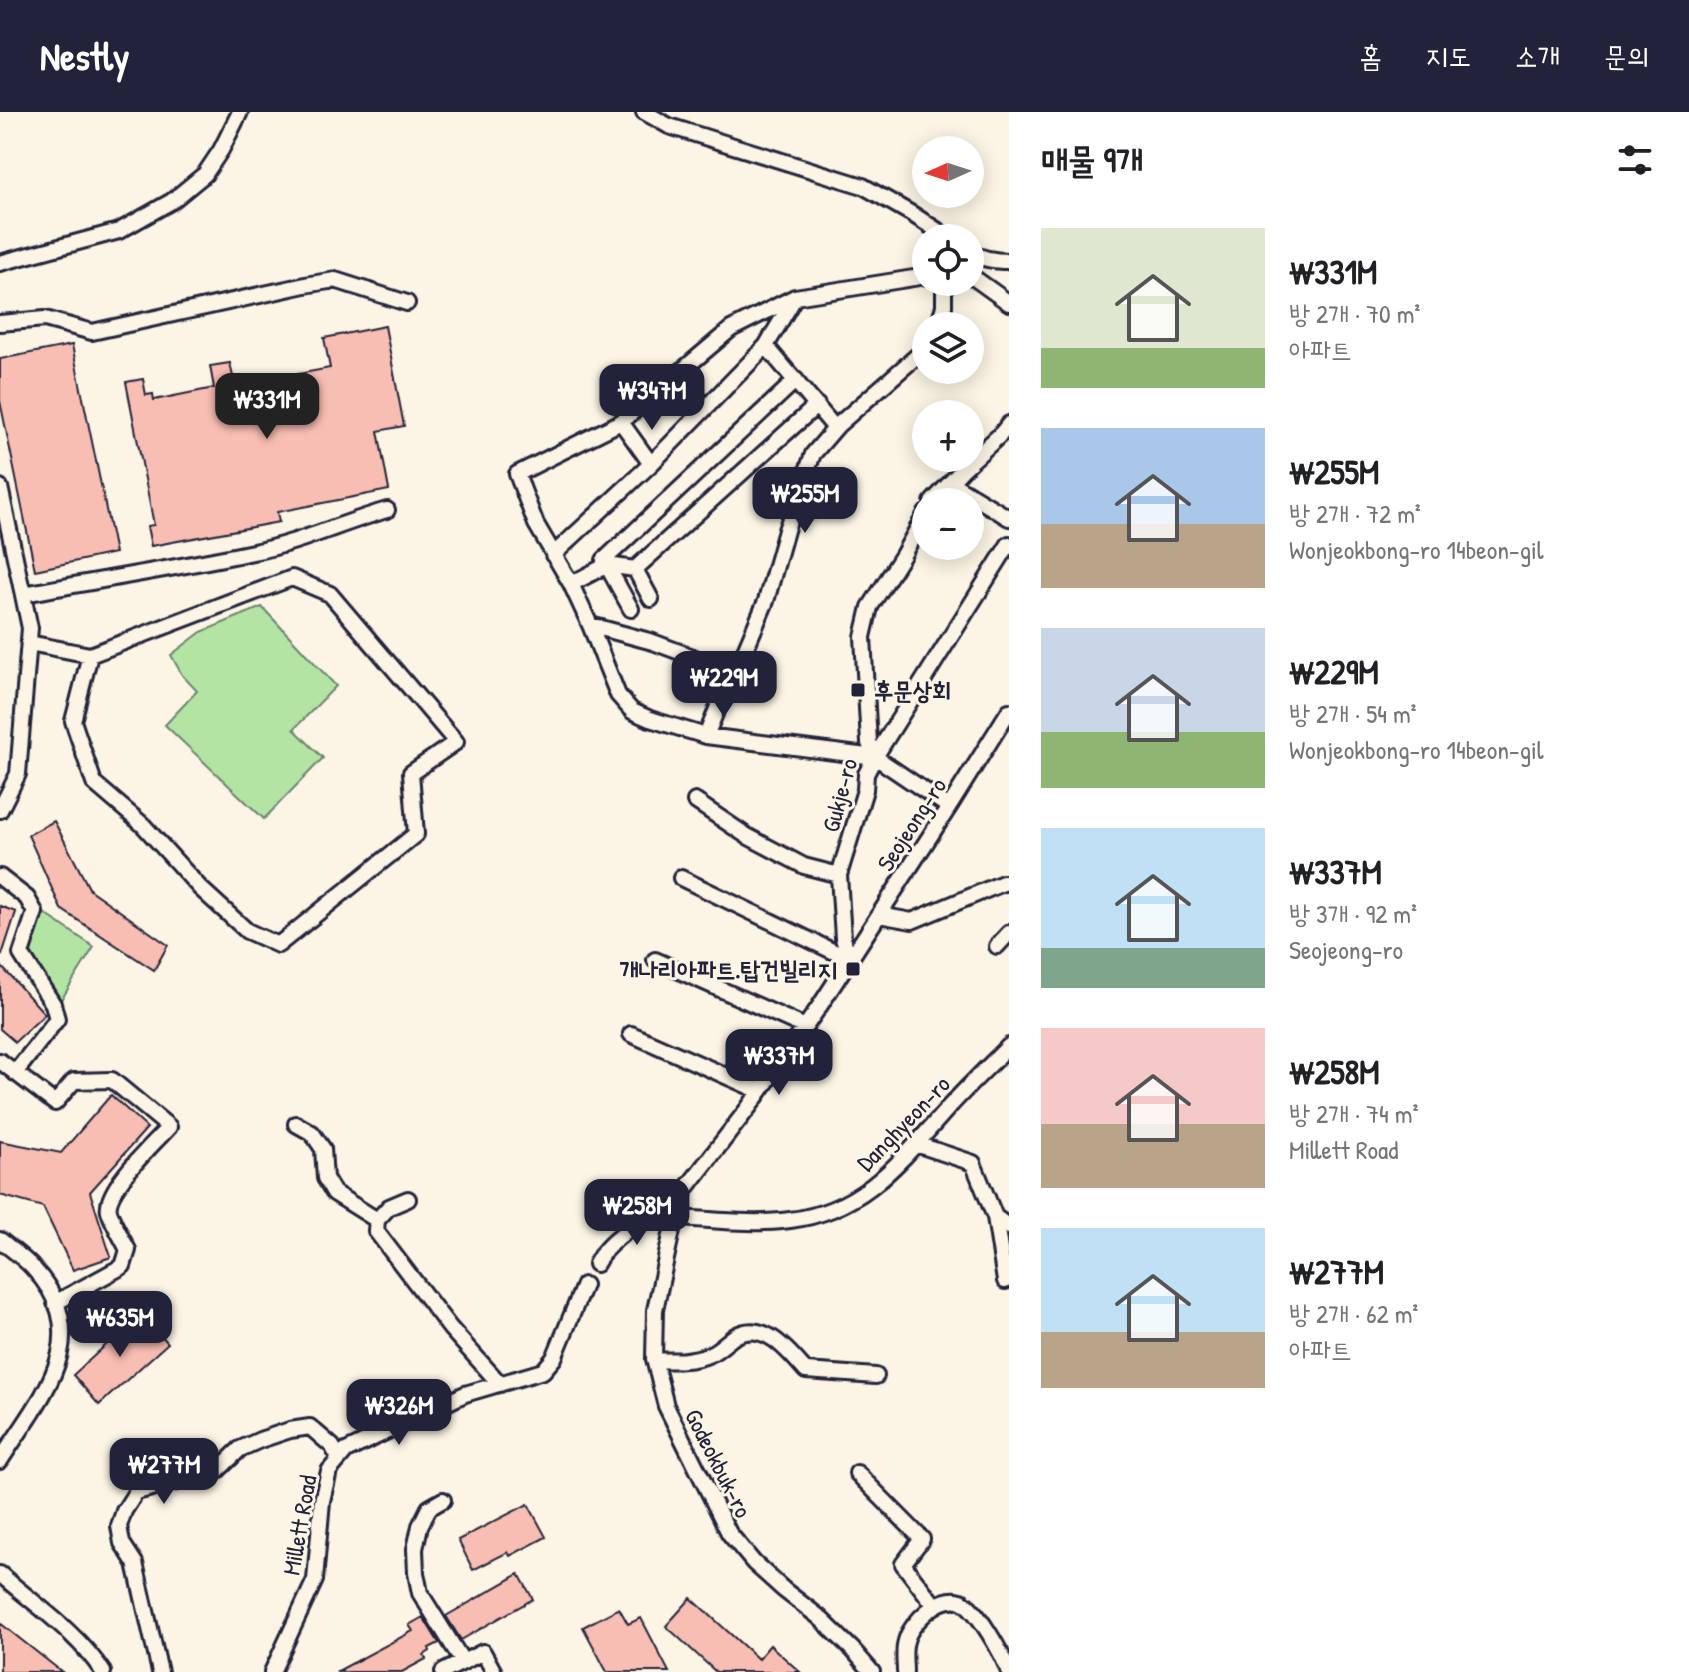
<!DOCTYPE html>
<html lang="ko">
<meta charset="utf-8">
<style>
:root{--surface:#fff;--page:#f2f2f2;--text:#202124;--muted:#757577;--accent:#22223b}
body{margin:0;font-family:"Patrick Hand","Poor Story",sans-serif;background:var(--page);color:var(--text);height:100vh;display:flex;flex-direction:column;font-size:30px;white-space:nowrap}
*{box-sizing:border-box;margin:0}
p{font-size:26px;color:var(--muted)}
.icon{flex:none;width:44px;height:44px;fill:none;stroke:currentColor;stroke-width:2;stroke-linecap:round;stroke-linejoin:round}
.map{position:relative;flex:1;overflow:hidden}
.side{display:flex;flex-direction:column;background:var(--surface);width:680px}
.side>*{flex:none}
.needle{width:52px;rotate:267deg}
.tools{position:absolute;left:912px;top:24px;display:grid;gap:16px}
.tools a{display:grid;place-items:center;width:72px;height:72px;border-radius:50%;background:var(--surface);box-shadow:0 4px 20px #0003;font-size:40px}
.price{position:absolute;translate:-50% -68px;padding:0 18px;border-radius:16px;background:var(--accent);color:#fff;font-size:26px;line-height:52px;filter:drop-shadow(0 2px 4px #0008)}
.price::after{content:'';position:absolute;left:50%;top:48px;width:24px;height:18px;margin-left:-12px;background:inherit;clip-path:polygon(0 0,100% 0,50% 100%)}
.price.current{background:#222;color:#fff}
ul{padding:0;list-style:none}
li{display:flex;align-items:center;gap:24px;height:200px;padding:0 32px}
li span{display:grid;place-items:center;flex:none;width:224px;height:160px;border-radius:0px;color:#555}
li>.icon{margin-inline-start:auto}
span .icon{width:96px;height:96px;fill:#fffc;stroke-width:1}
li b{font-size:34px}
h2{display:flex;justify-content:space-between;align-items:center;height:96px;padding:0 32px;font-size:34px}
header{display:flex;align-items:center;gap:48px;box-sizing:border-box;height:112px;padding:0 40px;background:var(--accent);color:#fff}
header strong{font-size:38px}
nav{display:flex;gap:44px;margin-inline-start:auto;font-size:28px}
main{display:flex;flex:1;min-height:0}
.map>svg:first-child{display:block}
</style>
<header>
<strong>Nestly</strong>
<nav><a>홈</a><a>지도</a><a>소개</a><a>문의</a></nav>
</header>
<main>
<div class="map">
<svg width="1009" height="1560" viewBox="0 0 1009 1560">
<rect width="100%" height="100%" fill="#fcf5e5"/>
<filter id="ink" filterUnits="userSpaceOnUse"><feTurbulence type="fractalNoise" baseFrequency=".0125" numOctaves="2"/><feDisplacementMap in="SourceGraphic" scale="16" xChannelSelector="R" yChannelSelector="G"/><feConvolveMatrix kernelMatrix="1 2 1 2 8 2 1 2 1" color-interpolation-filters="sRGB"/></filter>
<g filter="url(#ink)">
<path fill="#b3e4a4" stroke="#6a8370" stroke-width="2" d="M262,495L336,574L294,617L323,646L264,707L165,613L197,579L182,563L171,543L201,520Z
M44,801L94,835L61,888L41,861L29,840Z"/>
<path fill="#f9beb3" stroke="#22223b" stroke-width="2" d="M385,214L404,314L378,319L389,378L277,400L279,410L151,434L147,414L154,413L126,270L143,267L146,283L153,282L154,288L214,276L210,254L230,251L235,274L330,256L324,226Z
M72,233L115,441L35,458L0,289V247Z
M54,709L90,778L168,833L154,858L61,797L28,723Z
M0,794L16,800L2,843L0,842Z
M0,853L45,902L15,930L0,917Z
M111,983L147,1016L90,1080L111,1145L73,1158L43,1095L0,1083V1029L61,1041Z
M141,1201L168,1231L99,1293L73,1263Z
M528,1392L546,1425L510,1444L508,1440L473,1458L458,1428Z
M519,1462L533,1487L461,1528L446,1504Z
M691,1486L758,1547L770,1533L800,1560H716L666,1514Z
M619,1496L628,1512L641,1506L669,1560H607L583,1515Z
M423,1505L439,1531L429,1536L430,1539L424,1543L426,1547L402,1560H336L413,1519L409,1513Z
M0,1511L62,1560H0Z"/>
<g fill="none" stroke-linecap="round" stroke-linejoin="round">
<defs>
<path id="minor" d="M644,0L669,14L863,74L912,102L949,126
M970,140C981,147 996,149 1009,149
M0,151L119,119L172,89L205,62L221,38L240,0
M970,163L1009,191
M926,164L795,185L731,217L621,310L517,362L536,412L571,472L590,513L618,583L632,599L650,607L706,624L875,645L949,695
M0,211L45,207L92,220L305,173L335,168L407,191
M938,214L944,194V170
M766,234L835,316
M621,310L651,352
M951,371L1009,406
M0,375L30,516L18,662L0,698
M932,390L964,356L1001,322L1009,312
M553,443L651,352L766,234L795,185
M635,457L651,487
M571,472L607,453L635,457L817,293
M23,482C100,468 177,456 253,440C299,431 342,411 387,398
M631,497L604,448L796,268
M590,513L653,530L693,545L726,575
M29,531L90,543L292,466L330,482L456,630L411,661L416,722L278,833L247,819L200,776L143,713L94,671L73,609L90,543
M706,624L726,575L740,550L766,489L787,415L813,342L838,313L926,236
M875,645L1009,432
M695,689L747,724L804,754L839,763
M0,765L27,786L35,800L21,842L53,892L57,907L15,961
M681,766L849,847
M879,803L912,809L1003,771H1009
M997,834L1009,821
M849,847L843,826L839,763L865,678L866,662L875,645L869,631L863,525L870,495L903,443L926,401
M655,848L805,915
M631,922L760,979
M0,949L55,991L74,969L112,968L169,1015C154,1031 104,1078 109,1099C113,1112 122,1126 128,1138L123,1154L55,1191
M296,1012L312,1021L323,1037L325,1066L334,1081L377,1108
M916,1032L973,1051L995,1105L1009,1115
M408,1087L389,1095L377,1108L376,1119L450,1216L500,1272
M995,1105L1005,1169
M0,1128C11,1137 24,1146 33,1156C98,1226 40,1286 0,1349
M596,1152C599,1147 602,1141 606,1137C615,1127 643,1104 656,1103C663,1102 673,1106 680,1106C717,1108 753,1113 790,1108C865,1099 902,1047 949,995C968,974 989,954 1009,934
M655,1248C673,1249 692,1250 710,1242C719,1238 726,1230 735,1224C764,1207 789,1240 806,1259L876,1264
M857,1361L922,1427L903,1452L935,1494
M443,1388L429,1396L420,1414L415,1437L416,1461L420,1481L463,1550
M0,1462C35,1493 77,1520 103,1560
M160,1560L135,1451L122,1431L119,1414L124,1399L136,1380L216,1360L240,1337L260,1328L290,1318L310,1315L332,1334L339,1346
M272,1560L315,1468L322,1389L329,1359L346,1339L465,1282L543,1259L554,1246L584,1173
M443,1560L483,1540L494,1560
M872,1560L853,1538L819,1505L784,1478L754,1451L729,1421L666,1294L654,1247L655,1198L679,1086L749,995L819,895L949,695L1009,599
M905,1560C905,1550 903,1538 906,1529C910,1511 941,1481 961,1489C977,1496 1003,1543 1009,1560"/>
</defs>
<use href="#minor" stroke="#22223b" stroke-width="20"/>
<use href="#minor" stroke="#fcf5e5" stroke-width="14"/>
</g>
</g>
<g fill="#22223b" stroke="#fcf5e5" stroke-width="3">
<rect x="850" y="570" width="16" height="16" rx="4"/>
<rect x="845" y="849" width="16" height="16" rx="4"/>
</g>
<g text-anchor="middle" dominant-baseline="central" stroke-width="6" stroke-linejoin="round" paint-order="stroke">
<g font-size="24" font-weight="bold" fill="#22223b" stroke="#fcf5e5" text-anchor="start">
<text x="874" y="578">후문상회</text>
<text x="837" y="857" text-anchor="end">개나리아파트.탑건빌리지</text>
</g>
<g font-size="24" fill="#22223b" stroke="#fcf5e5">
<text transform="translate(839 683) rotate(-75)">Gukje-ro</text>
<text transform="translate(911 712) rotate(-57)">Seojeong-ro</text>
<text transform="translate(903 1011) rotate(-46)">Danghyeon-ro</text>
<text transform="translate(719 1351) rotate(63)">Godeokbuk-ro</text>
<text transform="translate(299 1413) rotate(-80)">Millett Road</text>
</g>
</g>
</svg>
<div class="tools">
<a><svg class="needle" viewBox="-14 -14 28 28"><path d="M0-13l5 13h-10z" fill="#e53935"/><path d="M0 13l5-13h-10z" fill="#757577"/></svg></a>
<a><svg class="icon" aria-label="locate" viewBox="0 0 24 24"><circle cx="12" cy="12" r="6"/><path d="M12 2v4M12 18v4M2 12h4M18 12h4"/></svg></a>
<a><svg class="icon" aria-label="layers" viewBox="0 0 24 24"><path d="M12 4l9 5-9 5-9-5zM3 14l9 5 9-5"/></svg></a>
<a>+</a>
<a>−</a>
</div>
<b class="price" style="left:652px;top:320px">₩347M</b>
<b class="price current" style="left:267px;top:329px">₩331M</b>
<b class="price" style="left:805px;top:423px">₩255M</b>
<b class="price" style="left:724px;top:607px">₩229M</b>
<b class="price" style="left:779px;top:985px">₩337M</b>
<b class="price" style="left:637px;top:1135px">₩258M</b>
<b class="price" style="left:120px;top:1247px">₩635M</b>
<b class="price" style="left:399px;top:1335px">₩326M</b>
<b class="price" style="left:164px;top:1394px">₩277M</b>
</div>
<section class="side">
<h2>매물 9개<svg class="icon" aria-label="filters" viewBox="0 0 24 24"><path d="M4 7h16M4 17h16"/><circle cx="9" cy="7" r="2"/><circle cx="15" cy="17" r="2"/></svg></h2>
<ul>
<li><span style="background:linear-gradient(#dfe7d0 75%,#8fb573 0)"><svg class="icon" aria-label="home" viewBox="0 0 24 24"><path d="M3 11l9-7 9 7M6 9v11h12V9"/></svg></span><div><b>₩331M</b><p>방 2개 · 70 m²</p><p>아파트</p></div></li>
<li><span style="background:linear-gradient(#a9c7e8 60%,#b9a48a 0)"><svg class="icon" aria-label="home" viewBox="0 0 24 24"><path d="M3 11l9-7 9 7M6 9v11h12V9"/></svg></span><div><b>₩255M</b><p>방 2개 · 72 m²</p><p>Wonjeokbong-ro 14beon-gil</p></div></li>
<li><span style="background:linear-gradient(#c9d6e8 65%,#8fb573 0)"><svg class="icon" aria-label="home" viewBox="0 0 24 24"><path d="M3 11l9-7 9 7M6 9v11h12V9"/></svg></span><div><b>₩229M</b><p>방 2개 · 54 m²</p><p>Wonjeokbong-ro 14beon-gil</p></div></li>
<li><span style="background:linear-gradient(#bfe0f5 75%,#7fa58c 0)"><svg class="icon" aria-label="home" viewBox="0 0 24 24"><path d="M3 11l9-7 9 7M6 9v11h12V9"/></svg></span><div><b>₩337M</b><p>방 3개 · 92 m²</p><p>Seojeong-ro</p></div></li>
<li><span style="background:linear-gradient(#f6c9c9 60%,#b9a48a 0)"><svg class="icon" aria-label="home" viewBox="0 0 24 24"><path d="M3 11l9-7 9 7M6 9v11h12V9"/></svg></span><div><b>₩258M</b><p>방 2개 · 74 m²</p><p>Millett Road</p></div></li>
<li><span style="background:linear-gradient(#bfe0f5 65%,#b9a48a 0)"><svg class="icon" aria-label="home" viewBox="0 0 24 24"><path d="M3 11l9-7 9 7M6 9v11h12V9"/></svg></span><div><b>₩277M</b><p>방 2개 · 62 m²</p><p>아파트</p></div></li>
</ul>
</section>
</main>
